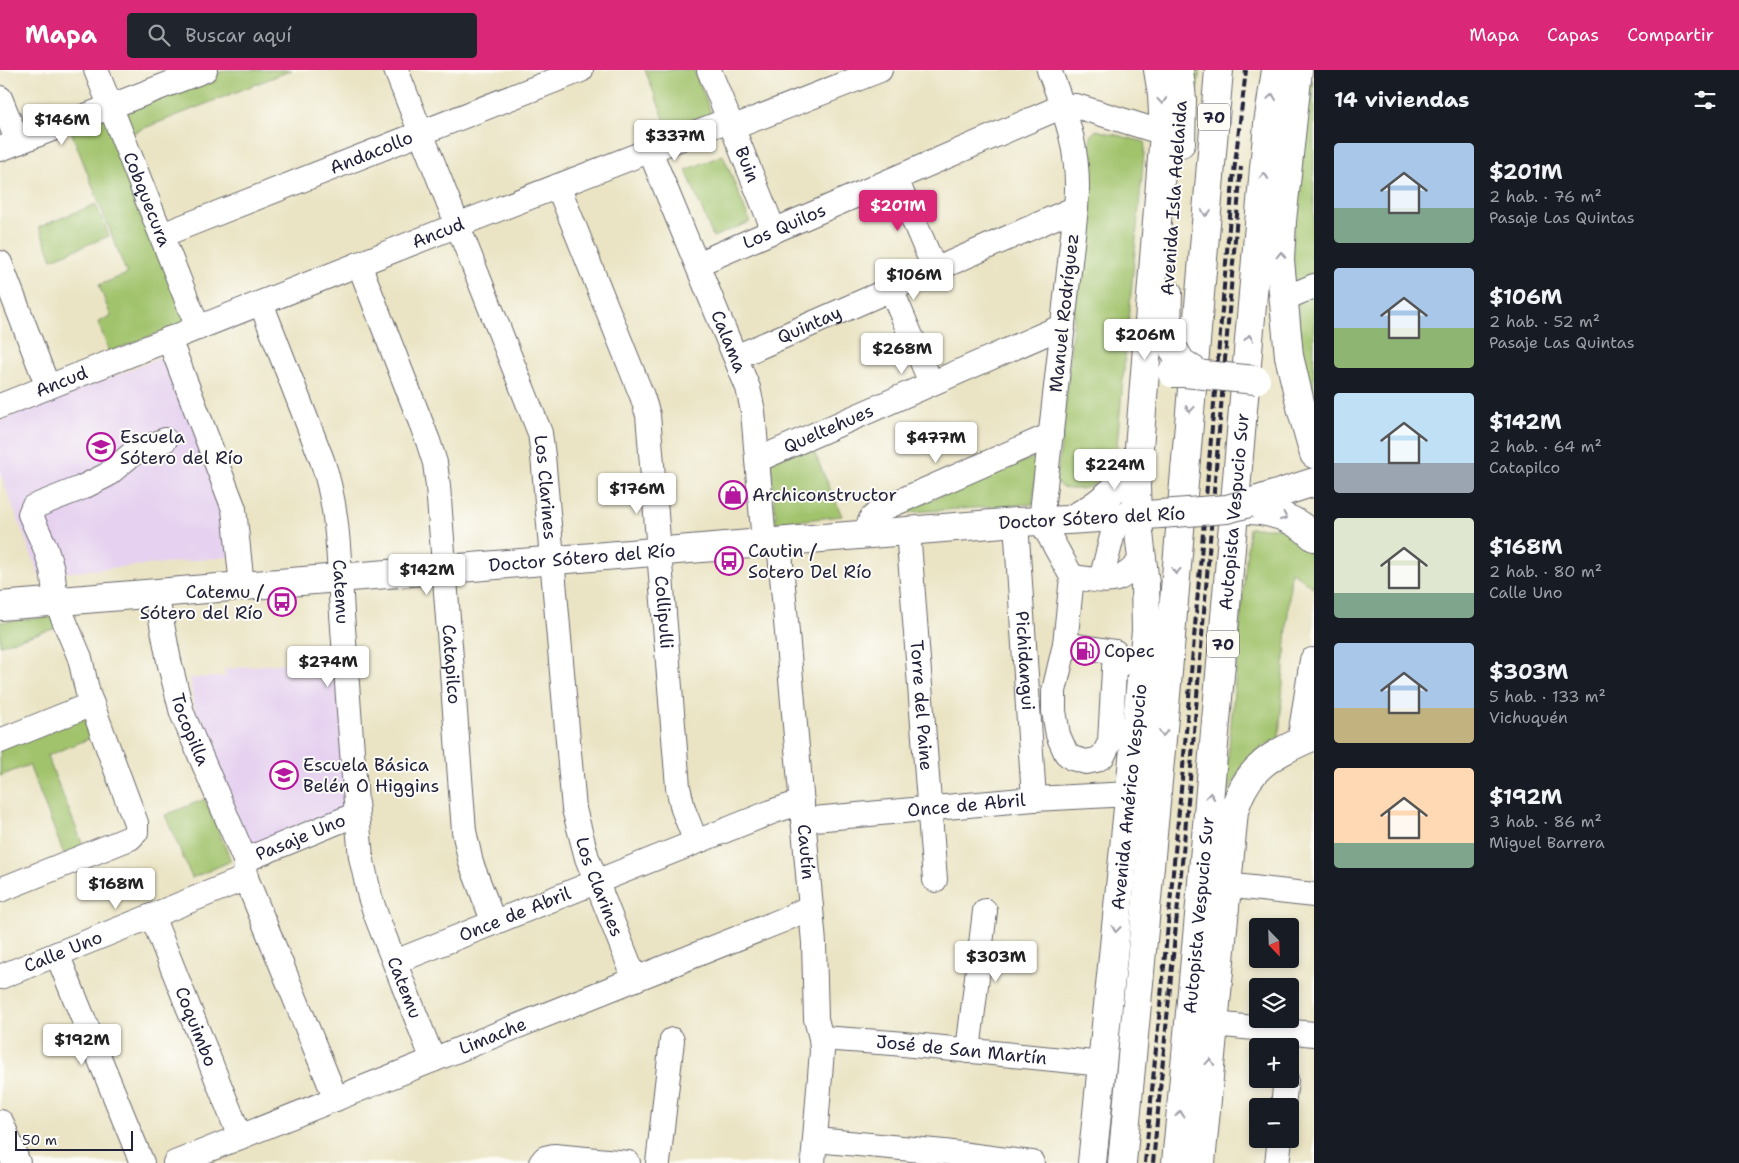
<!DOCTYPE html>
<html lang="es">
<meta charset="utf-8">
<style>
:root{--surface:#171b24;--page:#20242c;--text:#f1f3f6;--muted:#9ea1a6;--accent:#db2777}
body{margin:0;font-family:"Shantell Sans",sans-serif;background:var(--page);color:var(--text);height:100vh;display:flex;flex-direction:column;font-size:19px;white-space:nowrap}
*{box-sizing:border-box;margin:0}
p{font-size:16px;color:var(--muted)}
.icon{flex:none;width:28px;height:28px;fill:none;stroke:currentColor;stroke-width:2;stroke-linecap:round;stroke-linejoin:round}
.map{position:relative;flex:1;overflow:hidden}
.sheet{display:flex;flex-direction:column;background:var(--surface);width:425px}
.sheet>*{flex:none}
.needle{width:32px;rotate:157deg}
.buttons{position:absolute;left:1249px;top:848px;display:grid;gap:10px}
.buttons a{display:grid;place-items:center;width:50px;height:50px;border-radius:5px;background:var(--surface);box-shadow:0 2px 8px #0003;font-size:25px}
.scale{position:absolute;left:15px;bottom:12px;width:118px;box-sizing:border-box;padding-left:5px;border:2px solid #22223b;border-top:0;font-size:14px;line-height:18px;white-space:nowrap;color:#22223b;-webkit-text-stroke:4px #fdfcf7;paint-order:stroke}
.price{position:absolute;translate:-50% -42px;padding:0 11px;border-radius:5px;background:#fff;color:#222;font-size:16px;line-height:32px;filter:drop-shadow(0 1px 2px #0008)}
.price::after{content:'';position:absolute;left:50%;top:30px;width:15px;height:11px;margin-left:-8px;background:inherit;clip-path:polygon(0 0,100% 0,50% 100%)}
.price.selected{background:var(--accent);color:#fff}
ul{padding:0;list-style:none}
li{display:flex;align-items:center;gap:15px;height:125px;padding:0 20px}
li span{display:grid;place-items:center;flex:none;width:140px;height:100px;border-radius:5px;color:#555}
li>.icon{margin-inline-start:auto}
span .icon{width:60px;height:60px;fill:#fffc;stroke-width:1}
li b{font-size:21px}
h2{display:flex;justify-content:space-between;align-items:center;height:60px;padding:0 20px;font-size:21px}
header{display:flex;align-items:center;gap:30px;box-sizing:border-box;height:70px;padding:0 25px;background:var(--accent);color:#fff}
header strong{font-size:24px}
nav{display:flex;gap:28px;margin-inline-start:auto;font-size:18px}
.search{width:350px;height:45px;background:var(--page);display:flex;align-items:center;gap:12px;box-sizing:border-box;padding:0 18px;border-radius:5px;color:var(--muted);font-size:19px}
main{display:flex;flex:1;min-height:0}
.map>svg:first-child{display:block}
</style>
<header>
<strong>Mapa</strong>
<div class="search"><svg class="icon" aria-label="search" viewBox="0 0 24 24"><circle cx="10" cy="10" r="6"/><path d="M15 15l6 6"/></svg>Buscar aquí</div>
<nav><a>Mapa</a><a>Capas</a><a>Compartir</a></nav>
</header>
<main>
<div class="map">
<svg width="1314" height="1093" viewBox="0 0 1314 1093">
<rect width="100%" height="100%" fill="#fdfcf7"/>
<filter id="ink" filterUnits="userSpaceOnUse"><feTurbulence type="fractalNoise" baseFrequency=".02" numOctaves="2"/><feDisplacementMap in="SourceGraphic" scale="10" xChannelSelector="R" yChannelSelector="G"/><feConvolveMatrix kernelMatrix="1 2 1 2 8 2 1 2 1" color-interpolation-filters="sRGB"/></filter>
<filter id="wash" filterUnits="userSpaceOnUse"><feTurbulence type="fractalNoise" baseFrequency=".0096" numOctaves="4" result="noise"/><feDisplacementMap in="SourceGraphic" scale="20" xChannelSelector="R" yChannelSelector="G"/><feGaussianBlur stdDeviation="1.12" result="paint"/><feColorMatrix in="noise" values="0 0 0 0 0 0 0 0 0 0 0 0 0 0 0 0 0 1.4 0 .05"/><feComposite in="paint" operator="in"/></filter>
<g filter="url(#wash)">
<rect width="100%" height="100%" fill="#eae4c4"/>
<path fill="#e6d2f0" d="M165,286L226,439L230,487L39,505L0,403V351Z
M340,588L348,739L251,779L194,637L190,608L226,607L224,599Z"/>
<path fill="#a1c36c" stroke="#627254" d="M226,0H292L127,65L118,43Z
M645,0H694L711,43L668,59Z
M1188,0H1200L1192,57Z
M1310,11H1314V210L1298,216L1289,197Z
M111,40L193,250L109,282L98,252L111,247L99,215L127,204L69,56Z
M1096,60L1145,72L1116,386C1108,405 1095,421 1072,419C1066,419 1059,417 1056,411L1063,361L1090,71L1092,64Z
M723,85L750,152L713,167L686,100Z
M96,134L109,166L52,189L39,157Z
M1314,218V322L1304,312L1297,226Z
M811,375L842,446L776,453L771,392Z
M1037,386L1033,434L899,443Z
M1249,458H1284L1306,474L1314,494V518L1291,501L1279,668C1246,682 1240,701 1224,731Z
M52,547L56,558L0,575V552Z
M89,639L98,665L47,686L85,780L65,787L29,695L0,706V675Z
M205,729L231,791L192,808L165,745Z"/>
</g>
<g filter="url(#ink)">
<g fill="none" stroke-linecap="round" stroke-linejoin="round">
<defs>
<g id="minor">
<path id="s1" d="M96,0L198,258"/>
<path id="s2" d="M396,0L540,363L543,386L574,739L587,788L635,909"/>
<path id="s3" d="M709,0L774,161"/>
<path d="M1049,0C1068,49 1081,85 1076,138L1041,451L1072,507L1065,574L1054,621V641L1058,665L1066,683L1072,688L1086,692L1096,690L1103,686L1110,672L1115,582"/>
<path d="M0,28L18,72"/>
<path d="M0,79L205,0"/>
<path id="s4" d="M650,81L748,318L753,341L764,473"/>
<path d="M896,109L935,200"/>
<path id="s5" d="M558,116L642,326L648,345L678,717L683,739L696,772"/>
<path id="s6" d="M162,165L581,0"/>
<path d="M0,193L48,317"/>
<path id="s7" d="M359,194L428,371L435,393L438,416L464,761L471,793L494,853"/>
<path id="s8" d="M697,194L1063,36H1076L1164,63"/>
<path d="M891,219L931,313"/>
<path d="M1283,229L1314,216"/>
<path id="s9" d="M261,233L322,390C339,439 339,493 342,544C348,625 353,706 361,787L370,827L377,848L433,990"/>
<path d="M169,269L234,439L242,516"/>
<path id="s10" d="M736,287L1076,138"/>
<path id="s11" d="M0,336L468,151L718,54H742L880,0"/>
<path id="s12" d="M757,390L1063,256"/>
<path id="s13" d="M1016,452L1034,729"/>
<path id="s14" d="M908,460L935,810"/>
<path d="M865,464L871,449L882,439L1051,365"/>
<path id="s15" d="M779,471L814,873L816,949L821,968L822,981L813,1093"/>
<path d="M1072,507C1107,511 1118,518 1143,488"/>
<path d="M1101,510L1117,447"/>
<path id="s16" d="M156,523L169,591L182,643L245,790L246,808L336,1029"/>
<path d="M1065,574L1115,582L1125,593"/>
<path d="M0,671L92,634"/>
<path d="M1299,673L1312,590"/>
<path id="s17" d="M803,750L1034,729L1130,724"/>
<path id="s18" d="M245,790L357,744"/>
<path d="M1226,815L1314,825"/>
<path d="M0,820L130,768L136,762V753L88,624L80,588L56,531L52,499L45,477L30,444L33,437L81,418L107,405L132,384L165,370"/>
<path id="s19" d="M152,846L240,1067"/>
<path d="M57,884L142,1093"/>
<path id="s20" d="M395,892L774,741L802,732"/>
<path id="s21" d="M0,907L246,808"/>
<path d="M1214,954L1314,964"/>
<path id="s22" d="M821,968L893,973L1103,994"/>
<path d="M968,981L985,841"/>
<path d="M1283,1036L1286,1009"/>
<path d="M816,1070L944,1082L1032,1093"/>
<path id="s23" d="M175,1093L783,850L811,837"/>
<path d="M541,1093L545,1088L554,1086L628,1093"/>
<path d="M658,1093L672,970"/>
<path d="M1277,1093L1280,1069"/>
</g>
<g id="major">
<path d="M1179,0L1182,30L1181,73"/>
<path d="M1298,0L1282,151L1280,190L1289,286L1302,341L1314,384"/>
<path d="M1168,223L1167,257L1174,280"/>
<path d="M1249,433L1314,412"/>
<path d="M1249,440C1274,441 1296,449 1314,467"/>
<path d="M1073,448C1099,436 1119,417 1137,395"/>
<path id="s24" d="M0,536L1016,452L1068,450L1161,444"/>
<path d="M0,1054L16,1093"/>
<path id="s25" d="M1092,1093L1146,561L1145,514L1137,446L1136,416L1164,63L1162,24L1158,0"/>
<path d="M1201,1093L1234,741C1247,696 1274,683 1314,666"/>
</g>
<g id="highway">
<path d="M1122,1093L1165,637L1219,0"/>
<path id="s26" d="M1176,1093L1201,824L1260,143L1268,54L1276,0"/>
</g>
</defs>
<use href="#minor" stroke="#68666b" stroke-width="26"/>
<use href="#major" stroke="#68666b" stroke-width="30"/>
<use href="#highway" stroke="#68666b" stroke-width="30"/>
<use href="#minor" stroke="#fff" stroke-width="24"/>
<use href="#major" stroke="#fff" stroke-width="28"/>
<use href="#highway" stroke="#fff" stroke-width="28"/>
<path stroke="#22223b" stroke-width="4" stroke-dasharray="8 4" stroke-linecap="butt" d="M1145,1093L1182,709L1233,111L1246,0
M1153,1093L1190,710L1241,97"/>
<defs>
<path id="major-bridge" d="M1174,280L1181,292L1199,304
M1172,303H1184L1256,310
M1161,444L1227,439L1249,433"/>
</defs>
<use href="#major-bridge" stroke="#68666b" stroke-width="30" stroke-linecap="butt"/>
<use href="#major-bridge" stroke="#fff" stroke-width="28"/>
</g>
<defs><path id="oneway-chevron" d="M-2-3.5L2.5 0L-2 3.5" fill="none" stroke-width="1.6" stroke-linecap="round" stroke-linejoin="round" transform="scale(1.25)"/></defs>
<g stroke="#9c9ca7">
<use href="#oneway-chevron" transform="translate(1272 27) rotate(-82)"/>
<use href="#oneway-chevron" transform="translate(1162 31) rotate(85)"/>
<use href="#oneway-chevron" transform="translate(1264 106) rotate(-85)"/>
<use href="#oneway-chevron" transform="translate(1206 143) rotate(95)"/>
<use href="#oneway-chevron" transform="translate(1281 185) rotate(-89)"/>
<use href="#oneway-chevron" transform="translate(1249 268) rotate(-85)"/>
<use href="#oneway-chevron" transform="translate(1190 339) rotate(95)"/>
<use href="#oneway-chevron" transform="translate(1284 447) rotate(24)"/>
<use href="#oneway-chevron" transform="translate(1176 501) rotate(95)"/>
<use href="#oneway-chevron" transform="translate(1163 663) rotate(95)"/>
<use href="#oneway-chevron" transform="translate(1210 726) rotate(-85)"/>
<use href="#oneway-chevron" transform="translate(1116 859) rotate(96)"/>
<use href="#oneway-chevron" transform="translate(1210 992) rotate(-85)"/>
<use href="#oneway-chevron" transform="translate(1180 1044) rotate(-85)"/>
</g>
</g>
<defs>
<symbol id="school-ring" viewBox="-11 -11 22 22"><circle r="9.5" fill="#fdfcf7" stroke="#b5179e" stroke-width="1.5"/><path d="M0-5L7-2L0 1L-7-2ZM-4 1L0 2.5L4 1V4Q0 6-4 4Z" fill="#b5179e"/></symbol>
<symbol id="shop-ring" viewBox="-11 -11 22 22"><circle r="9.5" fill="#fdfcf7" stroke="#b5179e" stroke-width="1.5"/><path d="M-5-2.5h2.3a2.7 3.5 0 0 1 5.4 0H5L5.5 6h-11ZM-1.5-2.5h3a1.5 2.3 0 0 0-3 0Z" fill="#b5179e"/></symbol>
<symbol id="bus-ring" viewBox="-11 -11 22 22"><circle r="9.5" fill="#fdfcf7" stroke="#b5179e" stroke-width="1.5"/><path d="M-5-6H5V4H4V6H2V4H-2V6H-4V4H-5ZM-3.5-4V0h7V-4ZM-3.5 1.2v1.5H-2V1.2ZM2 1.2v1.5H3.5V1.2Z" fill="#b5179e"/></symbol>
<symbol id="fuel-ring" viewBox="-11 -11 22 22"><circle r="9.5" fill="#fdfcf7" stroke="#b5179e" stroke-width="1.5"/><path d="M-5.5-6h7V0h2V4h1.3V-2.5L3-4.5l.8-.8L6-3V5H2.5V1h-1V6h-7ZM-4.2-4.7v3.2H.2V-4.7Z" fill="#b5179e"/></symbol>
</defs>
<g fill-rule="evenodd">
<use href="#school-ring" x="85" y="361" width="32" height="32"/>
<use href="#shop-ring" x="717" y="409" width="32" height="32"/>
<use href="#bus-ring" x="713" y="475" width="32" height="32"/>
<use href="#bus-ring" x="266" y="516" width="32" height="32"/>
<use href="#fuel-ring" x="1069" y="565" width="32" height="32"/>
<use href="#school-ring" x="268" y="689" width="32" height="32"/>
</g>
<g text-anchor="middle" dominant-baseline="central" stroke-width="4" stroke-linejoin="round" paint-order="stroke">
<g fill="#fdfcf7" stroke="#646373" stroke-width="1">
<rect x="1198" y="33.5" width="32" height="27" rx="4"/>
<rect x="1207" y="560.5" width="32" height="27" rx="4"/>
</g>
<g font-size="16" font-weight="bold" fill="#22223b">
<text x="1214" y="47">70</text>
<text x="1223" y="574">70</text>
</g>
<g font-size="18" fill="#22223b" stroke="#fdfcf7">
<text stroke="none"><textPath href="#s6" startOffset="225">Andacollo</textPath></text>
<text stroke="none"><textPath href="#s3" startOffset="102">Buin</textPath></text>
<text transform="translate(1174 128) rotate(-86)">Avenida Isla Adelaida</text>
<text stroke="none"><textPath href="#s1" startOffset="139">Cobquecura</textPath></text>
<text stroke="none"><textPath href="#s8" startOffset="95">Los Quilos</textPath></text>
<text stroke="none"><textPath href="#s11" startOffset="471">Ancud</textPath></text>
<text transform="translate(1064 243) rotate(-84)">Manuel Rodríguez</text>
<text stroke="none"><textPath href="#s10" startOffset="80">Quintay</textPath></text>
<text stroke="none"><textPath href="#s4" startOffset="206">Calama</textPath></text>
<text stroke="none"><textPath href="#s11" startOffset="66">Ancud</textPath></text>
<text stroke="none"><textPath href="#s12" startOffset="78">Queltehues</textPath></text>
<text stroke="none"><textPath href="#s2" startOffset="445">Los Clarines</textPath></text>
<text stroke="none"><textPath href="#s26" startOffset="654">Autopista Vespucio Sur</textPath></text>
<text transform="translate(1092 448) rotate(-3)">Doctor Sótero del Río</text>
<text stroke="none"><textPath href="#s24" startOffset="584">Doctor Sótero del Río</textPath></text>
<text stroke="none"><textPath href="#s9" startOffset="302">Catemu</textPath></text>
<text stroke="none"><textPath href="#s5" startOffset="444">Collipulli</textPath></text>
<text stroke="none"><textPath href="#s13" startOffset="139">Pichidangui</textPath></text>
<text stroke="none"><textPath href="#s7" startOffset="415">Catapilco</textPath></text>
<text stroke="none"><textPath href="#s14" startOffset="176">Torre del Paine</textPath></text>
<text stroke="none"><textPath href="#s16" startOffset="141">Tocopilla</textPath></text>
<text stroke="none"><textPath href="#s25" startOffset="368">Avenida Américo Vespucio</textPath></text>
<text stroke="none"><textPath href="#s17" startOffset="164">Once de Abril</textPath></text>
<text stroke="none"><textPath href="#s18" startOffset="60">Pasaje Uno</textPath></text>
<text stroke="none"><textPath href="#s15" startOffset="312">Cautín</textPath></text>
<text stroke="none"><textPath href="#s2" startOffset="850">Los Clarines</textPath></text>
<text stroke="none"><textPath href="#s20" startOffset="129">Once de Abril</textPath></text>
<text stroke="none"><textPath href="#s26" startOffset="249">Autopista Vespucio Sur</textPath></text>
<text stroke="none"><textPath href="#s21" startOffset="68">Calle Uno</textPath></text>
<text stroke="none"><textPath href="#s9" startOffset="706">Catemu</textPath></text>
<text stroke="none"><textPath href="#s19" startOffset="119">Coquimbo</textPath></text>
<text stroke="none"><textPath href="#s23" startOffset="342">Limache</textPath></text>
<text stroke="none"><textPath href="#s22" startOffset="141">José de San Martín</textPath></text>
</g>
<g font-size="18" fill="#22223b" stroke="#fdfcf7" text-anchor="start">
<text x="120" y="367">Escuela<tspan x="120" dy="21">Sótero del Río</tspan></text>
<text x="752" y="425">Archiconstructor</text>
<text x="748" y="481">Cautin /<tspan x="748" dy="21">Sotero Del Río</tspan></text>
<text x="263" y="522" text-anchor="end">Catemu /<tspan x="263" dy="21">Sótero del Río</tspan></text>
<text x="1104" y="581">Copec</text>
<text x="303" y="695">Escuela Básica<tspan x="303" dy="21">Belén O Higgins</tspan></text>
</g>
</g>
</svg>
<div class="buttons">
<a><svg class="needle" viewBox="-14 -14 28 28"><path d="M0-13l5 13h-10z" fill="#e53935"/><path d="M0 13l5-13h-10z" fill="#9ea1a6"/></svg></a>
<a><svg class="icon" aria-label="layers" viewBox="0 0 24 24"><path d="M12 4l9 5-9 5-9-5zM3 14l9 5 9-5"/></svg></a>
<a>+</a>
<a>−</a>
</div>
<div class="scale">50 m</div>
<b class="price" style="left:62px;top:76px">$146M</b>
<b class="price" style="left:675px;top:92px">$337M</b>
<b class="price selected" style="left:898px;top:162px">$201M</b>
<b class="price" style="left:914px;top:231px">$106M</b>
<b class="price" style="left:1145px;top:291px">$206M</b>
<b class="price" style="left:902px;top:305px">$268M</b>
<b class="price" style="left:936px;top:394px">$477M</b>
<b class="price" style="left:1115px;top:421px">$224M</b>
<b class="price" style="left:637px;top:445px">$176M</b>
<b class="price" style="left:427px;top:526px">$142M</b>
<b class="price" style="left:328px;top:618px">$274M</b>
<b class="price" style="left:116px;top:840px">$168M</b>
<b class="price" style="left:996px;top:913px">$303M</b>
<b class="price" style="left:82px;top:996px">$192M</b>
</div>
<section class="sheet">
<h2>14 viviendas<svg class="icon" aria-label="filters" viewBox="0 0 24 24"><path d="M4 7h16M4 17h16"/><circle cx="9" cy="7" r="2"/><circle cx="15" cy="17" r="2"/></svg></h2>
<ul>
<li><span style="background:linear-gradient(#a9c7e8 65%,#7fa58c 0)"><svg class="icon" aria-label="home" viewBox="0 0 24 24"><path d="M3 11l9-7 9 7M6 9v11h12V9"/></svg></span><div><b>$201M</b><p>2 hab. · 76 m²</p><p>Pasaje Las Quintas</p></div></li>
<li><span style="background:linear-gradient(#a9c7e8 60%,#8fb573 0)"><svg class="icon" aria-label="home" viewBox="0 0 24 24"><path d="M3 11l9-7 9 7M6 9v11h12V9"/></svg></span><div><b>$106M</b><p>2 hab. · 52 m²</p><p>Pasaje Las Quintas</p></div></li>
<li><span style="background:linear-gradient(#bfe0f5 70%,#9aa5b1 0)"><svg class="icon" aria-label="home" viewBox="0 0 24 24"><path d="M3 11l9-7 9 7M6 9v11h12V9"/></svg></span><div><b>$142M</b><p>2 hab. · 64 m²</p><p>Catapilco</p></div></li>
<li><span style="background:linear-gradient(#dfe7d0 75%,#7fa58c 0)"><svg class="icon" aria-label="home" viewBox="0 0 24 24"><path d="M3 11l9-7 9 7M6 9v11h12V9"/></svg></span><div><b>$168M</b><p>2 hab. · 80 m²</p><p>Calle Uno</p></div></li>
<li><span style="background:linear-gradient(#a9c7e8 65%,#c2b280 0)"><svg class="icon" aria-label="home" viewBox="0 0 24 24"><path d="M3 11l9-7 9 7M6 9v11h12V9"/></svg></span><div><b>$303M</b><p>5 hab. · 133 m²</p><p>Vichuquén</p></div></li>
<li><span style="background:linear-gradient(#ffd9b3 75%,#7fa58c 0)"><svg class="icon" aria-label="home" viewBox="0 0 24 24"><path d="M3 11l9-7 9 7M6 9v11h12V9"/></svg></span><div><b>$192M</b><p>3 hab. · 86 m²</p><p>Miguel Barrera</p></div></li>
</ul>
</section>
</main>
